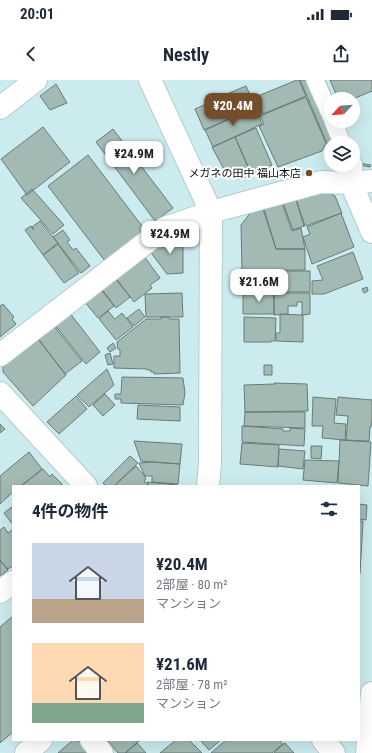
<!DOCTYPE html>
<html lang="ja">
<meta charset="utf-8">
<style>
:root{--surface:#fff;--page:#f2f2f3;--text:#1f2937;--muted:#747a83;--accent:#744e2b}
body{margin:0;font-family:"Roboto Condensed","Noto Sans JP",sans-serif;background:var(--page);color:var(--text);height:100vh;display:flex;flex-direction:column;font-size:15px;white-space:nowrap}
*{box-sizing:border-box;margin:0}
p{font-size:13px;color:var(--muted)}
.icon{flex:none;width:22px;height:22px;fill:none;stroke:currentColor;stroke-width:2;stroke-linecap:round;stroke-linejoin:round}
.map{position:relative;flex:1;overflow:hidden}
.panel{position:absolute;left:12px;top:405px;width:348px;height:256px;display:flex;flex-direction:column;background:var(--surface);border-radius:0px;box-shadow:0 4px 16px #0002}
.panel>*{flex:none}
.needle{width:26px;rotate:244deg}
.tools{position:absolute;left:324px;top:12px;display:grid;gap:8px}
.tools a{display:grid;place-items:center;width:36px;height:36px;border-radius:50%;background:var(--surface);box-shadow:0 4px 16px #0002;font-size:20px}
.price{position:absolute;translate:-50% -34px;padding:0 9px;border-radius:8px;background:#fff;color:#222;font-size:13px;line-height:26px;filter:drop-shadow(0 1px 2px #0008)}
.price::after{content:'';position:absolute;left:50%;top:24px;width:12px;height:9px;margin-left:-6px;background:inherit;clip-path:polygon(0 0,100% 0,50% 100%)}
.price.active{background:var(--accent);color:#fff}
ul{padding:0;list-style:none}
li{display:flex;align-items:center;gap:12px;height:100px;padding:0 20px}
li span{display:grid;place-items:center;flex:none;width:112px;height:80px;border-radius:0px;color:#555}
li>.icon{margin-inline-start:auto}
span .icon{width:48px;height:48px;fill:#fffc;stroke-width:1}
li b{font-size:17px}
h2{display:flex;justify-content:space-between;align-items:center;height:48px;padding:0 20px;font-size:17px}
.status{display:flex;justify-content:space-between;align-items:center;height:28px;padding:0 20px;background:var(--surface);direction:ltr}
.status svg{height:11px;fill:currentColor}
header{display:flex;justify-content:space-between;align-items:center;height:52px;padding:0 20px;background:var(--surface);font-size:18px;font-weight:700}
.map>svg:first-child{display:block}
</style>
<div class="status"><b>20:01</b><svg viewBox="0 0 49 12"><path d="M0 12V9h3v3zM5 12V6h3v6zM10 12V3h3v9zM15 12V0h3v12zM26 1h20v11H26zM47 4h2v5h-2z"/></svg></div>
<header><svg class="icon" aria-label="back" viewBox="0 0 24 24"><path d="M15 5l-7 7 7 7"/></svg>Nestly<svg class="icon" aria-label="share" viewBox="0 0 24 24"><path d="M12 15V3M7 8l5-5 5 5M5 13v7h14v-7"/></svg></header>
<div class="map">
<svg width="372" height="673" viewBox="0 0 372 673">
<rect width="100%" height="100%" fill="#e1f8fb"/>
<path fill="#cbebef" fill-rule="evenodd" d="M0,0H372V673H0ZM331,19H353V41H331ZM331,63H353V85H331ZM13,406H359V660H13Z"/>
<path fill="#a3b9b3" stroke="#687c77" d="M297,0H299L306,16L263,34L259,26L257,27L253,18Z
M300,0H325L333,19H331L350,63H331V73Z
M330,0H372V11L353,19H338Z
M56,4L67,23L50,30L40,16Z
M246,6L252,19L248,20L252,28L233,37L228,25L233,22L229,13Z
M224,16L233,37L204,50L195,29Z
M306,17L326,63L322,71L278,87L259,46L264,44L260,36Z
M255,28L262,44L213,67L205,50Z
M43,47L70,82L27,115L1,79Z
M256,48L272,85L251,94L235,57Z
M113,49L173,128L155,141L96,62Z
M235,57L252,95L238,99L226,93L212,67Z
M353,69L358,83L371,85L370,87L353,84Z
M88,75L145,150L105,181L48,106Z
M32,109L64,145L53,154L21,118Z
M322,110L335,116L342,133L305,146L296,119Z
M296,120L304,146L293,150L283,123Z
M282,123L292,151L301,148L305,169H276L264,129Z
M263,129L276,169H305V190L242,191L241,145L251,132Z
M341,133L354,167L312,184L303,157L310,154L307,147Z
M40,141L58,163L43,175L25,150L31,146L34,150L32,147Z
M63,150L70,160L67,162L73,170L76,168L90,186L81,193L53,157Z
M174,157L183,163V193L167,194L149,170L158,163Z
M58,164L79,193L64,203L43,175Z
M353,172L363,199L324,214H312V201L323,200L317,186Z
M143,175L160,198L150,205L152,208L134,222L115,197Z
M267,191H282V212H243V192Z
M283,191H310V212H282Z
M114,197L130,217L116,228L101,208Z
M367,207L368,211L364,213L362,209Z
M100,208L114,226L98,238L84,221Z
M274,212V234H243V213Z
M182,213L183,237H146L145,214Z
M274,213H310V234L302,235V222H297V226H288V234L274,235Z
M3,224L14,237L12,239L16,244L0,257V226Z
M139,229L145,237L134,246L127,238Z
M108,231L115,239L122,233L133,247L116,260L99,239Z
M69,232L100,272L86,284L54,244Z
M280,234L303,235V262L276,261V253H280Z
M161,237H169V239H179L180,293L154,294V292H151V290H147V289L114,288V276H120V270L118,269L117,262L146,239H161Z
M244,237L276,238L275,261H271V262H244Z
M53,245L82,281L65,294L37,257Z
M38,259L66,295L33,326L3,292V284Z
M113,263L116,268L110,272L107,268Z
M110,273L113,284L108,285L105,275Z
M264,285H272V295H264Z
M107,289L114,305L89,327L77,315Z
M122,297L183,298L185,313L183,325L121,323V319H115V314H121Z
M274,303L307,304L308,331L245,332L244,305L275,304Z
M105,314L115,325L103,336L93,325Z
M76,316L87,329L59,354L47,342Z
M313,317L336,319L334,343L346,344L345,360L322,358L323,346H312Z
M338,317L372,320V339L371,347H370L369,361L346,360L348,336L336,335Z
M138,325L180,327V341L137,339Z
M245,332H305V348L244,346Z
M0,344L5,349L0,353Z
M242,346L283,349V351H290V348L305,349L304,366L242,362Z
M340,360L371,362L368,406L338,403Z
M134,361L182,364L180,384L141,381Z
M242,363L279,365L278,387L240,384Z
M311,366H322L321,379L311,378Z
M279,369L305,371L303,389L278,386Z
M29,372L42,389L21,406H13V412L0,424V396Z
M130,376L138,383L114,406H106L103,403Z
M305,380L339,381L337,403L303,400Z
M151,382L180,384L178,404L152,402V396H145L139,383Z
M136,386L143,394L146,399L144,401L148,405L147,406H114Z
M43,389L50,397L52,394L62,404L60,406H21Z
M147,402L178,405V406H149Z
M359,424L367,425L366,440L359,439Z
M13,426V445L4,433Z
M359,441H363L360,494H359Z
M4,447L8,453L13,449V486L8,489L0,480V450Z
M0,481L8,490L0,496Z
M13,536V652L0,663V547Z
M73,660H77L81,664L84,662L94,673H58Z
M109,660H140L125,673H118L108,661Z
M176,660H189L202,673H160Z
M200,660H221L209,670Z
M226,660H279L283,664L272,673H211Z
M137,663L146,673H126Z
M285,663L294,673H274L281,666Z"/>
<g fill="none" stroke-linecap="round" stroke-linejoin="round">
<defs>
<path id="pedestrian" d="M315,0L331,36
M333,41L342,63"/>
<path id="minor" d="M0,28L36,0
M351,85V103L372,152
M0,275L165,148L211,132L321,102L351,103L372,101
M0,512L13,502
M91,660L102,673
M367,673L372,613"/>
<path id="tertiary" d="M150,0L211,132L210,383L208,406
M0,313L86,406
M323,660L334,673
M26,673L41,660"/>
</defs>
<use href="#pedestrian" stroke="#b4cbce" stroke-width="19"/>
<use href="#minor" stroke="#b4cbce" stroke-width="24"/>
<use href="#tertiary" stroke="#b4cbce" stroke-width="24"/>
<use href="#pedestrian" stroke="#fff" stroke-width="17"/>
<use href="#minor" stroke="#fff" stroke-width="22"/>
<use href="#tertiary" stroke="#fff" stroke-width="22"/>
</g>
<circle fill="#744e2b" stroke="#fff" stroke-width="1.5" cx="309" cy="93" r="4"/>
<g text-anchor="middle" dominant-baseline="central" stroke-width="4" stroke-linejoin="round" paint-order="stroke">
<g font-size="11" fill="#060d0e" stroke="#fff" text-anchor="end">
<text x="301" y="93">メガネの田中 福山本店</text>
</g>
</g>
</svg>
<div class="tools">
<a><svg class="needle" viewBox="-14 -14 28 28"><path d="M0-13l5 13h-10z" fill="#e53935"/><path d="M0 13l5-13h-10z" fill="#747a83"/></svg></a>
<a><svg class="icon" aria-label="layers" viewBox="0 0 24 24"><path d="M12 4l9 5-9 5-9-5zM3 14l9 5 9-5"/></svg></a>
</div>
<b class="price active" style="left:233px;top:47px">¥20.4M</b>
<b class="price" style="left:134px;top:95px">¥24.9M</b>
<b class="price" style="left:170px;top:175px">¥24.9M</b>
<b class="price" style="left:259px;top:223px">¥21.6M</b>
<section class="panel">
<h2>4件の物件<svg class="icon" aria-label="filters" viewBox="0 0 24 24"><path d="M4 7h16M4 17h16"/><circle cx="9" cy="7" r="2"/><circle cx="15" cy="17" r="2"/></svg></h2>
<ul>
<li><span style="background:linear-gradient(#c9d6e8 70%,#b9a48a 0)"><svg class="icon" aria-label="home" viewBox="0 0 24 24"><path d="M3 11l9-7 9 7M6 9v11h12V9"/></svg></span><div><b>¥20.4M</b><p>2部屋 · 80 m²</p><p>マンション</p></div></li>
<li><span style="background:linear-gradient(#ffd9b3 75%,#7fa58c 0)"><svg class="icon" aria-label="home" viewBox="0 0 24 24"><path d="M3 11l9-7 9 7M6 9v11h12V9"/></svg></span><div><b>¥21.6M</b><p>2部屋 · 78 m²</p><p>マンション</p></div></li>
</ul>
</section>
</div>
